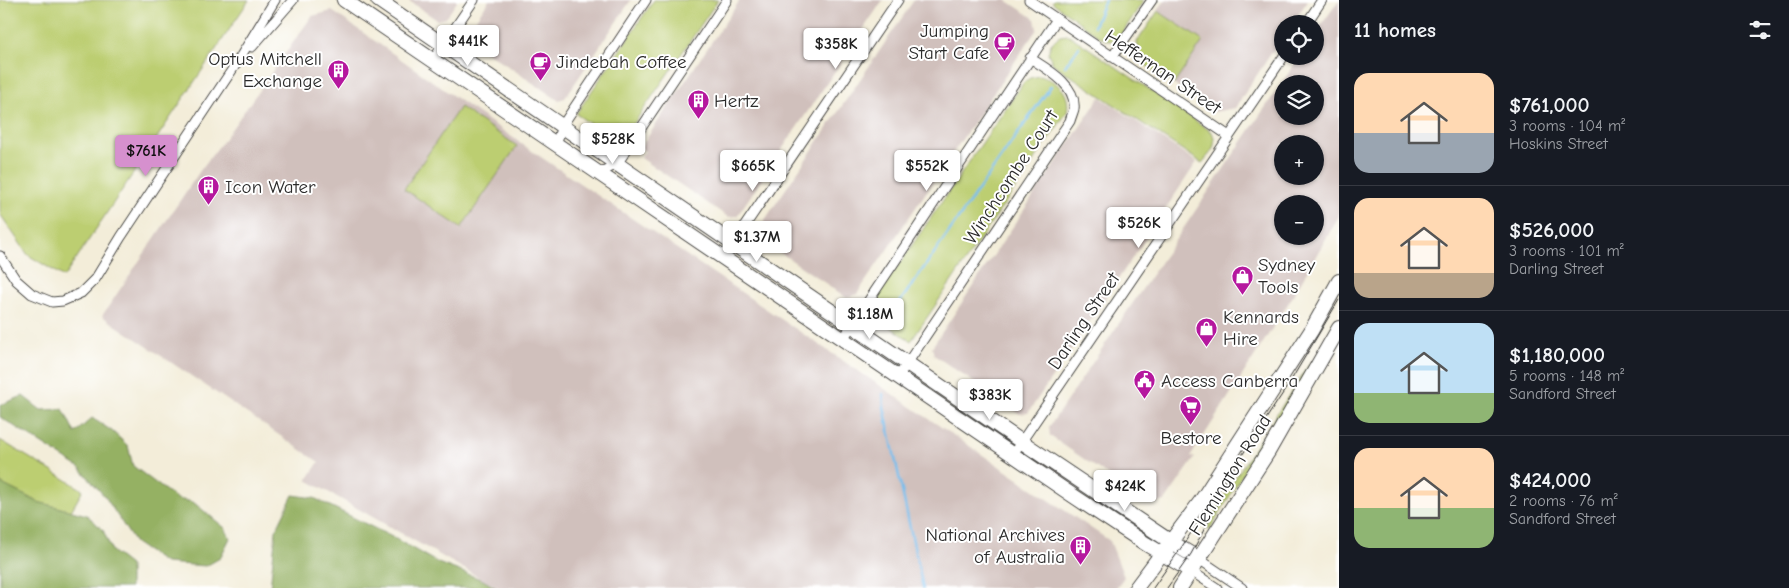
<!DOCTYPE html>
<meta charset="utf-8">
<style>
:root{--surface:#171b24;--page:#20242c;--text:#f1f3f6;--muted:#9ea1a6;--line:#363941;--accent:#d690ce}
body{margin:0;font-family:"Comic Neue",sans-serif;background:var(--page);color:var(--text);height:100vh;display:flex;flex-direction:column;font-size:19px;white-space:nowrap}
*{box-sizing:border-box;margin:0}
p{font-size:16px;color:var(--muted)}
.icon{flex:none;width:28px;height:28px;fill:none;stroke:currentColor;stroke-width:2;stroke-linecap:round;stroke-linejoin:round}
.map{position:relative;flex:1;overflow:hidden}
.details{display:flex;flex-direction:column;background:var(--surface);width:450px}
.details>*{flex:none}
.tools{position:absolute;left:1274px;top:15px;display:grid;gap:10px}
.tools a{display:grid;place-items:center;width:50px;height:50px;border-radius:50%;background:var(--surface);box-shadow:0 1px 4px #0004;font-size:25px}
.price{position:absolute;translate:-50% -42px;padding:0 11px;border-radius:5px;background:#fff;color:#222;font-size:16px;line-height:32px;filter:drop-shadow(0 1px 2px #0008)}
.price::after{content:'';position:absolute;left:50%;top:30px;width:15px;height:11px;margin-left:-8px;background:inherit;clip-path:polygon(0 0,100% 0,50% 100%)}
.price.selected{background:var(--accent);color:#111}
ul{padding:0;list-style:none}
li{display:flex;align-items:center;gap:15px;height:125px;padding:0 15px}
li+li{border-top:1px solid var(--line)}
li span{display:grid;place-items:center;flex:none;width:140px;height:100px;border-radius:15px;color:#555}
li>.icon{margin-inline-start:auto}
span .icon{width:60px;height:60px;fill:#fffc;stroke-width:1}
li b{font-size:21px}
h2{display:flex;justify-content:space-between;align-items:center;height:60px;padding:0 15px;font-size:21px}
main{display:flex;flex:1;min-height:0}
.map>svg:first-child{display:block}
</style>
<main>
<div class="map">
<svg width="1339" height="588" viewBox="0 0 1339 588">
<rect width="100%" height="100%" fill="#fff"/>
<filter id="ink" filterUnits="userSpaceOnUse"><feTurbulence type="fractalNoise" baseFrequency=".02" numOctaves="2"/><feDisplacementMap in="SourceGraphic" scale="10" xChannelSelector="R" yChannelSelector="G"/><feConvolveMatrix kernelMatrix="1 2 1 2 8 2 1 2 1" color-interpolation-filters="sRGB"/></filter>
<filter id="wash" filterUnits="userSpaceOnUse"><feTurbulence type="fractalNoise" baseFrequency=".0096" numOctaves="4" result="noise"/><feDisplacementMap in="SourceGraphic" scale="20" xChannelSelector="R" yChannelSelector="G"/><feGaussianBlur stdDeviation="1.12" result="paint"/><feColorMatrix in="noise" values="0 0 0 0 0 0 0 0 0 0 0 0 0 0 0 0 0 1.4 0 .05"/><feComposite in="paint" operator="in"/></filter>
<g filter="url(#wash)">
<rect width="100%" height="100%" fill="#f3edd9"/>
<path fill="#d0c0bc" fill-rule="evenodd" d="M408,0H458L446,18L437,20Z
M489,0H631L565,98L558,100L469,40L468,31Z
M740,0H883L737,216L728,217L641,158L645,151L640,148Z
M914,0H1006L1035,19L1037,29L857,294L847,298L759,238L758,230Z
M1165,0H1308L1292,24H1282V37L1235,108L1214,112L1141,62L1137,42Z
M1339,0V216L1291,299L1191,456L1195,458L1165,501L1150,504L1050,436L1049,427L1300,56H1315V34ZM1282,84H1315V116H1282ZM1282,144H1315V176H1282ZM1282,204H1315V236H1282Z
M332,11L529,149L1110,541L1124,577L1116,588H498L307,480L319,462L102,316L202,168L223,141L312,16Z
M1100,97L1197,162L1028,413L1020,414L934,355L932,347Z"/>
<path fill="#bcce71" stroke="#747c4e" d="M0,0H249L64,277L28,255L0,214Z
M654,0H718L620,144L576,114Z
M1054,0H1144L1122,33L1114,40L1109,41L1099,37L1052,2Z
M1158,11L1203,41L1174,84L1141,62L1137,42Z
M1069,35L1212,132C1218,147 1211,152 1202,163L1053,64L1048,53L1051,44L1059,36Z
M1040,76C1058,81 1071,93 1067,112L911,341L867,311L1024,82L1030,78Z
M460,107L517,146L461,228L404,189Z
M1310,363L1312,364L1280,419L1267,434L1210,529L1207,528L1235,478Z
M0,440L83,490L59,532L0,495Z"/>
<path fill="#95b163" stroke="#606e47" d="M23,396L41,410L63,409L75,433L92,418L112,431L128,446L133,466L177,499L193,502L225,528L230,538L220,558L206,566L165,563L135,543L106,498L80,468L0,417V405Z
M0,483L38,502L87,515L103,530L112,551L130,565V588H2L0,587Z
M293,495L314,498L396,539L438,563L483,580L496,588H270L276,530Z"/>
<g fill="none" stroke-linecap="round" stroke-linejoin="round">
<path stroke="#75bded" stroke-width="2.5" d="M1094,26L1105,0
M1065,66L1079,47
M886,322L1051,86
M883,394L884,407L923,588"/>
</g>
</g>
<g filter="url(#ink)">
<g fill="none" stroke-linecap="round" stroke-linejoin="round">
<defs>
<path id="minor" d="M1029,0L1229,136
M1306,24L1322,0
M252,47L293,0
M1112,57L1152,0
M433,60L474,0
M556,144L562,126L646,0
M599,173L617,164L727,0
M0,256L16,280L32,294L52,302L63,301L81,293L96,278L121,237L236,64L275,0
M723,258L898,0
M843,339L1057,19
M898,377L1070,121C1071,117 1073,113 1074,109C1077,85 1047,69 1030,58
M1013,454L1284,56
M1199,559L1242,588
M1191,571L1217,588"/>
<path id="secondary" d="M344,0L1072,495L1146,544L1191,571
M378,0L1022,442L1171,542L1199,559
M1136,588L1201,501L1311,331L1339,281
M1180,588L1268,452L1339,328"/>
</defs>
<use href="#minor" stroke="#494845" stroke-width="11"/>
<use href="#secondary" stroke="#494845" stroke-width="16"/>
<use href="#minor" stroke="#fff" stroke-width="9"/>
<use href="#secondary" stroke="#fff" stroke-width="14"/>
<path stroke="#2b2b2b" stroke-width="1" d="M1153,588L1181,548L1287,387L1339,300
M1167,588L1191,554L1221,498"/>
</g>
</g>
<defs>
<symbol id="cafe-pin" viewBox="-11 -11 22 30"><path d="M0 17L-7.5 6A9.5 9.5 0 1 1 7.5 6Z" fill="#b5179e" stroke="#fff"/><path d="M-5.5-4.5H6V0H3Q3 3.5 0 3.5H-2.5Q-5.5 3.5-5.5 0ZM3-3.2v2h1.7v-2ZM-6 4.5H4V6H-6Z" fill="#fff"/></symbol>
<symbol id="building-pin" viewBox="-11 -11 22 30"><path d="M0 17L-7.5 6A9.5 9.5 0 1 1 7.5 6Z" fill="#b5179e" stroke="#fff"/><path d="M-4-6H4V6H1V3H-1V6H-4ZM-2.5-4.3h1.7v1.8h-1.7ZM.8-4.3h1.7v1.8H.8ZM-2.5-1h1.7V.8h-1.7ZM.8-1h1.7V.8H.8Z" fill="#fff"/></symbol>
<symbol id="shop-pin" viewBox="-11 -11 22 30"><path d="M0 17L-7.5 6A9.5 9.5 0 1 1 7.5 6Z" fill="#b5179e" stroke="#fff"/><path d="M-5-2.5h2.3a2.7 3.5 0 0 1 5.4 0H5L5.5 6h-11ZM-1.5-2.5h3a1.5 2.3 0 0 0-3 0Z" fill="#fff"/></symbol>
<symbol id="civic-pin" viewBox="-11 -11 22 30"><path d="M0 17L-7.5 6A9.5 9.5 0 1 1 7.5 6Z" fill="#b5179e" stroke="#fff"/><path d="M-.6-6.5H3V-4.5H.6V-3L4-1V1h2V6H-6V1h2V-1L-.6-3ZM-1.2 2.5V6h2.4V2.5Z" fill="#fff"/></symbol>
<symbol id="supermarket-pin" viewBox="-11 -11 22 30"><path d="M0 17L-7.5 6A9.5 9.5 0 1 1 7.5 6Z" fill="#b5179e" stroke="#fff"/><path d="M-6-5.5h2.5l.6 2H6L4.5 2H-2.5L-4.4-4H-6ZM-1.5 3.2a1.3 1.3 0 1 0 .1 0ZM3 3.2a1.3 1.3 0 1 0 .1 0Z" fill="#fff"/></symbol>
</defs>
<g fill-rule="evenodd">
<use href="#cafe-pin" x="992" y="30" width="25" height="34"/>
<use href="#cafe-pin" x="528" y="50" width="25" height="34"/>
<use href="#building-pin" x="326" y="58" width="25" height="34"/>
<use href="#building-pin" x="686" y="88" width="25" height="34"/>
<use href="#building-pin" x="196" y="174" width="25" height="34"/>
<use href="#shop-pin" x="1230" y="264" width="25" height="34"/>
<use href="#shop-pin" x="1194" y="316" width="25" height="34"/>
<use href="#civic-pin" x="1132" y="368" width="25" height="34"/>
<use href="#supermarket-pin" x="1178" y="394" width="25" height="34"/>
<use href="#building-pin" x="1068" y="534" width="25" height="34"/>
</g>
<g text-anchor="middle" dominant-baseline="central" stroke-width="4" stroke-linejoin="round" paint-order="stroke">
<g font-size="19" fill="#2b2b2b" stroke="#fff" text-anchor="start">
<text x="989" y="31" text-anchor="end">Jumping<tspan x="989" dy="22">Start Cafe</tspan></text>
<text x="322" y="59" text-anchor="end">Optus Mitchell<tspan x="322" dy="22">Exchange</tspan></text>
<text x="556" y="62">Jindebah Coffee</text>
<text x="714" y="101">Hertz</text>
<text x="225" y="187">Icon Water</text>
<text x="1258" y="265">Sydney<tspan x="1258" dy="22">Tools</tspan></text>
<text x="1223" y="317">Kennards<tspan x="1223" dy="22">Hire</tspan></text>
<text x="1161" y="381">Access Canberra</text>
<text x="1191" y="438" text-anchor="middle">Bestore</text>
<text x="1065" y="535" text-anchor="end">National Archives<tspan x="1065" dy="22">of Australia</tspan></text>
</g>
<g font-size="19" fill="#2b2b2b" stroke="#fff">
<text transform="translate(1163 72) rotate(34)">Heffernan Street</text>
<text transform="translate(1011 177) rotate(-57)">Winchcombe Court</text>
<text transform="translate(1084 321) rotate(-56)">Darling Street</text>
<text transform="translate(1230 475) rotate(-58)">Flemington Road</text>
</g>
</g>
</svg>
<div class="tools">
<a><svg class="icon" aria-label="locate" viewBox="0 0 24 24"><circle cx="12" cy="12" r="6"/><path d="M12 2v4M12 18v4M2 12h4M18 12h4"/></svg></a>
<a><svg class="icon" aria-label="layers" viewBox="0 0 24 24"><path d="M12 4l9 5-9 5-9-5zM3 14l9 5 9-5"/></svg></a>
<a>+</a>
<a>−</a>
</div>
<b class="price" style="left:468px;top:67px">$441K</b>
<b class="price" style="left:836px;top:70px">$358K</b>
<b class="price" style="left:613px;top:165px">$528K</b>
<b class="price selected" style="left:146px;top:177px">$761K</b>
<b class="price" style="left:753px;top:192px">$665K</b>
<b class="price" style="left:927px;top:192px">$552K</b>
<b class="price" style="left:1139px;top:249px">$526K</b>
<b class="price" style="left:757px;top:263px">$1.37M</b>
<b class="price" style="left:870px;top:340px">$1.18M</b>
<b class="price" style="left:990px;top:421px">$383K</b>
<b class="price" style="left:1125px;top:512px">$424K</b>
</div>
<section class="details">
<h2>11 homes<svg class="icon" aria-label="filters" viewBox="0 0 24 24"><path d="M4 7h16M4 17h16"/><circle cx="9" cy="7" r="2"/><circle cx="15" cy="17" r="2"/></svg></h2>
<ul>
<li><span style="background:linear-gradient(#ffd9b3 60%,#9aa5b1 0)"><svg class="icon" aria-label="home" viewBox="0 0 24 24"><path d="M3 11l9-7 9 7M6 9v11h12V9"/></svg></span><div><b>$761,000</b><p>3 rooms · 104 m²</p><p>Hoskins Street</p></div></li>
<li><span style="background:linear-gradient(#ffd9b3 75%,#b9a48a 0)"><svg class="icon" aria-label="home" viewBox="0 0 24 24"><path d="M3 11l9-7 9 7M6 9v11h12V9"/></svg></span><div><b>$526,000</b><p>3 rooms · 101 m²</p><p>Darling Street</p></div></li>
<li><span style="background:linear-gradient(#bfe0f5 70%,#8fb573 0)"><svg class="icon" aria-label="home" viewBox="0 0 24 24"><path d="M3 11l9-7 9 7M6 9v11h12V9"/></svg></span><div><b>$1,180,000</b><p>5 rooms · 148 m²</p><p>Sandford Street</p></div></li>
<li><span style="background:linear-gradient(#ffd9b3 60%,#8fb573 0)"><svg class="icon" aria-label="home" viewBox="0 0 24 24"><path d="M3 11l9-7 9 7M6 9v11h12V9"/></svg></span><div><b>$424,000</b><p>2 rooms · 76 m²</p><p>Sandford Street</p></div></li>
</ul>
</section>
</main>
